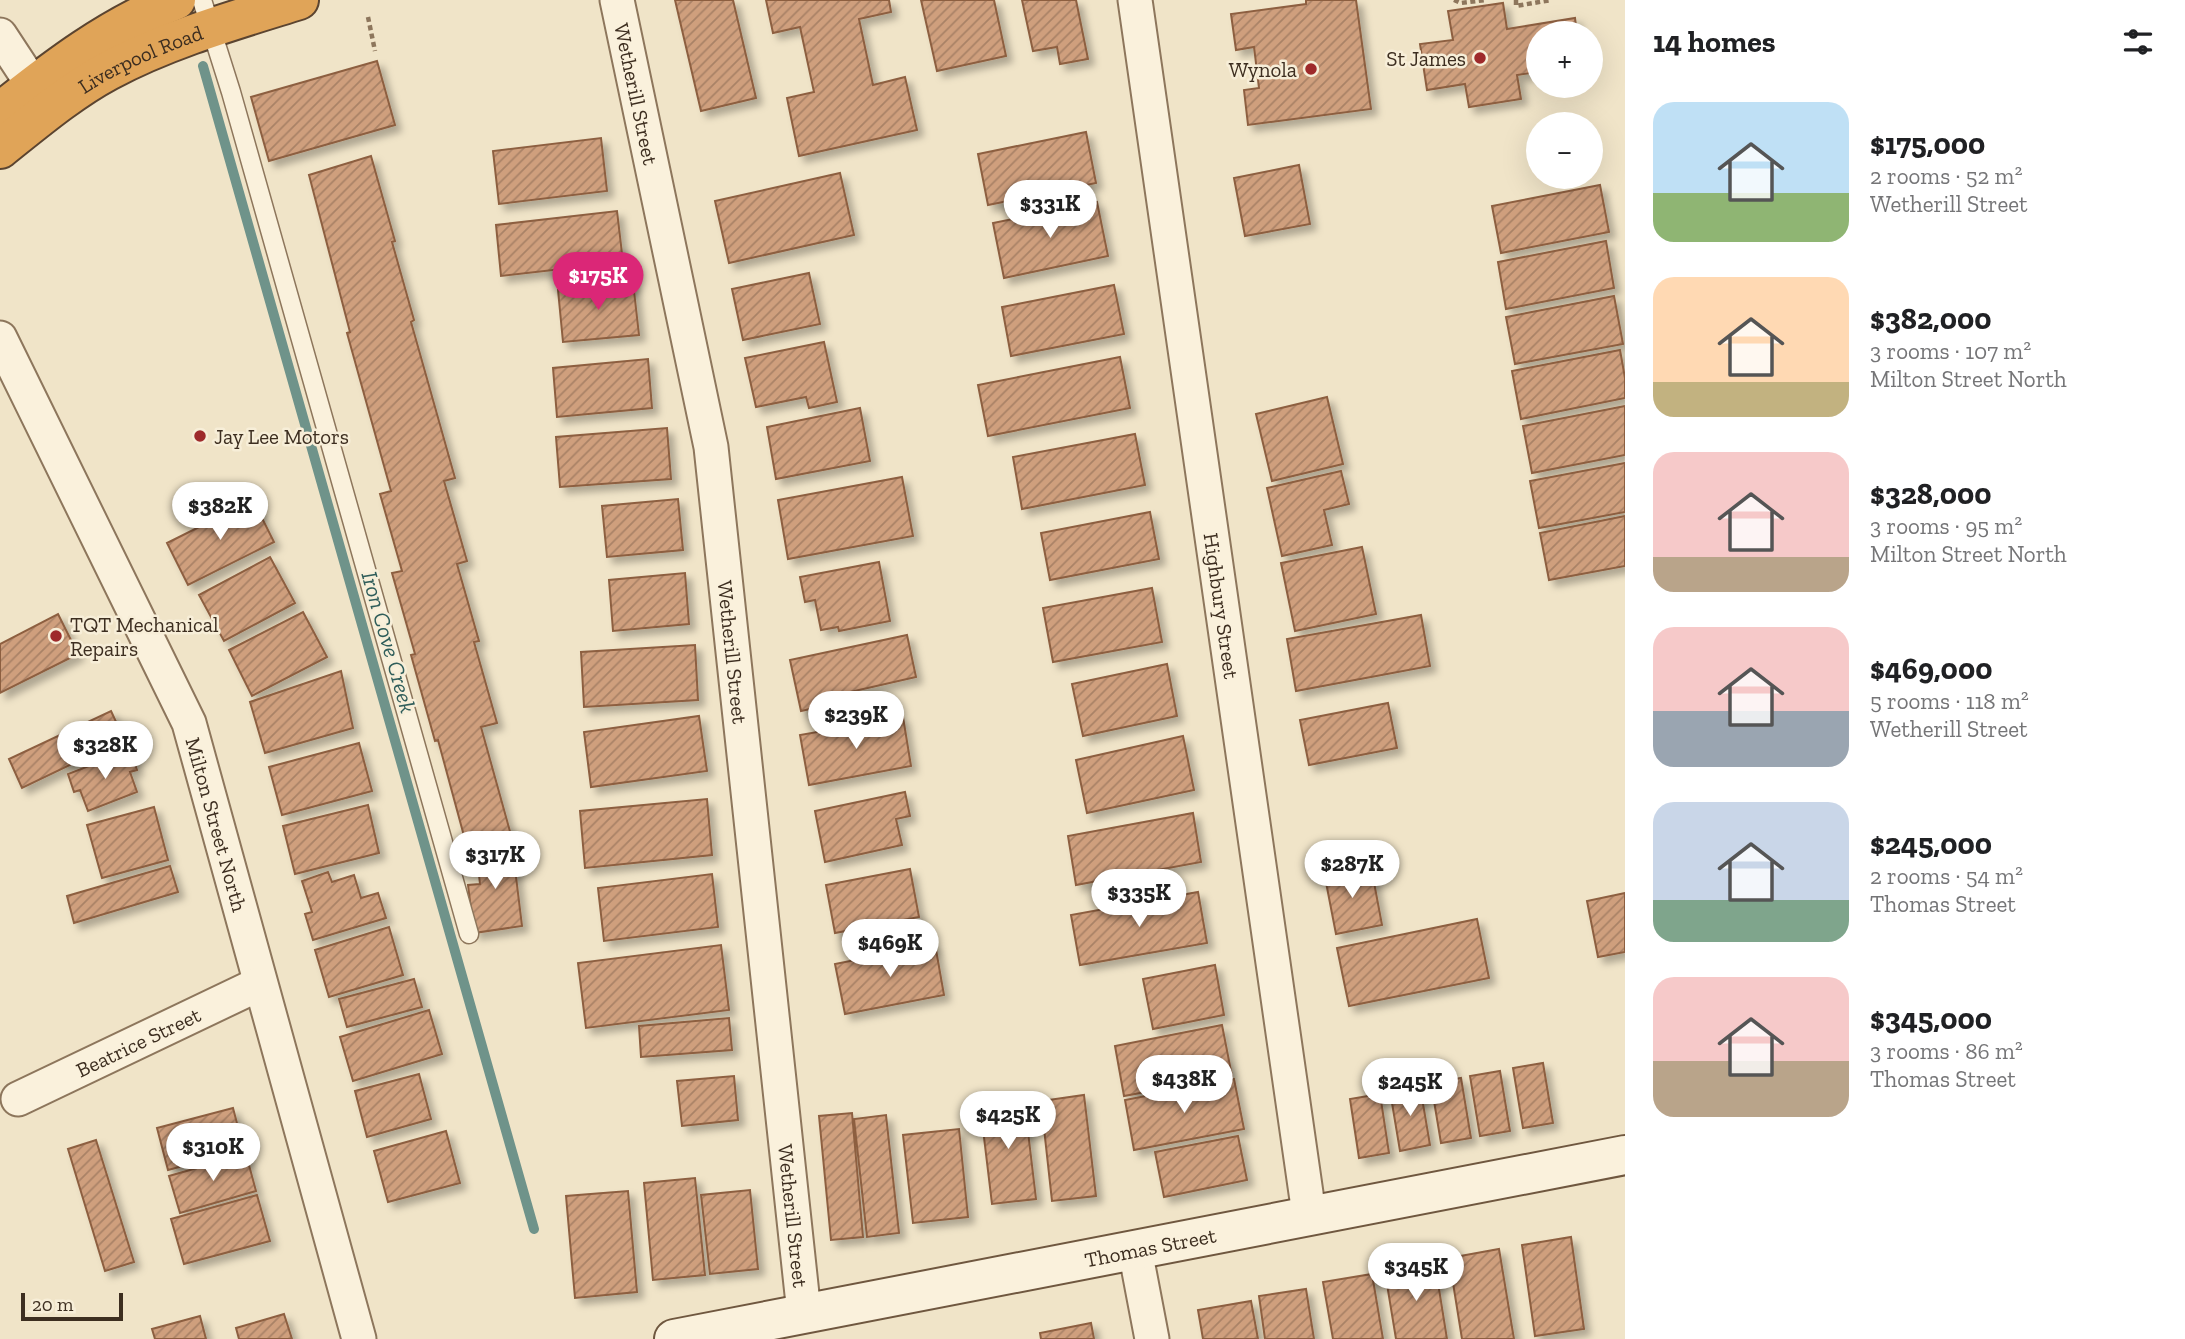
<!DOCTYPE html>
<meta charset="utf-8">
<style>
:root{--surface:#fff;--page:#f6f6f6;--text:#202124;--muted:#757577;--accent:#db2777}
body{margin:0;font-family:"Zilla Slab",serif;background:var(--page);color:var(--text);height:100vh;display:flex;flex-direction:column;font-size:26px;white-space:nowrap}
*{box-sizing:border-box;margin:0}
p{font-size:23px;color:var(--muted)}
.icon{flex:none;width:38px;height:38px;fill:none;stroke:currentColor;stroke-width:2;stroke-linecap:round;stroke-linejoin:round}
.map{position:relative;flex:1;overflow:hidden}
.sheet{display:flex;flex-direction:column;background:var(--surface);width:560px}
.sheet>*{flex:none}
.controls{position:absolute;left:1526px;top:21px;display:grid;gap:14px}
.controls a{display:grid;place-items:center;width:77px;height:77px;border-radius:50%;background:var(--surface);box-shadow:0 7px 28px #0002;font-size:35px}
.scale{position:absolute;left:21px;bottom:18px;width:102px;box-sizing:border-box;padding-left:7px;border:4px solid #3d2e20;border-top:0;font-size:19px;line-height:24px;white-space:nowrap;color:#3d2e20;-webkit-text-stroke:5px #f7eed8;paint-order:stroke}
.price{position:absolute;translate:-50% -60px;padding:0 16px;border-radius:24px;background:#fff;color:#222;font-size:23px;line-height:46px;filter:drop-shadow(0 2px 4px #0008)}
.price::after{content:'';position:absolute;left:50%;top:42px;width:21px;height:16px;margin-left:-10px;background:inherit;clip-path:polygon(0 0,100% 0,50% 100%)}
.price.on{background:var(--accent);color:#fff}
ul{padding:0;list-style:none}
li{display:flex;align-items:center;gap:21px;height:175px;padding:0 28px}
li span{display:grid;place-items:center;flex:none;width:196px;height:140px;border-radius:21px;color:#555}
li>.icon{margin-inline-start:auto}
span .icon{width:84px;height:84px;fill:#fffc;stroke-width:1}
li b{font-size:30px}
h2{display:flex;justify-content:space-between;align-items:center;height:84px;padding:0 28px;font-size:30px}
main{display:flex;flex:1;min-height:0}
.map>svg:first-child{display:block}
</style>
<main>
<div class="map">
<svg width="1625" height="1339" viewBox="0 0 1625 1339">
<defs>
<pattern id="building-hatch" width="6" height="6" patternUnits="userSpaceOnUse" patternTransform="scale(1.75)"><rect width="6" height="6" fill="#cf9f7d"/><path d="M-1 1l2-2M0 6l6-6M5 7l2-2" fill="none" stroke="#a98266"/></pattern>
<filter id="shadow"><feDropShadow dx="6" dy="6" stdDeviation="3.5" flood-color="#0004"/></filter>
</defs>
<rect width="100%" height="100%" fill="#f0e4c8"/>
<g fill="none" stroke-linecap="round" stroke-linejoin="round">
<path stroke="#6f938a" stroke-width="10" d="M203,66L534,1229"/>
</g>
<path fill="url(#building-hatch)" stroke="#8d5f41" stroke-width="2" filter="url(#shadow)" d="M675,0H733L756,98L701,111Z
M766,0H889L891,12L859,19L873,85L905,77L917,130L799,156L787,98L814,92L800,27L773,33Z
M921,0H994L1006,56L937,71Z
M1022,0H1076L1088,59L1060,64L1057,47L1033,51Z
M1306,0H1356L1371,109L1248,125L1244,90L1259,88L1254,47L1236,50L1231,14L1306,4Z
M1503,3L1507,29L1575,18L1577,33H1538V72L1517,75L1521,99L1469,107L1465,84L1427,90L1420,44L1453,40L1448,11Z
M377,61L395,125L269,161L251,97Z
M1086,132L1096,183L988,205L978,154Z
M601,138L607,191L499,204L493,151Z
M371,156L395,241L392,242L414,320L411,322L455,478L444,481L467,561L457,564L479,641L474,642L497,723L481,727L511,835L467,847L438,740L435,741L411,655L415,654L392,573L402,571L380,494L391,491L347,333L350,332L309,175Z
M1299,165L1310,224L1245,236L1234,178Z
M840,173L854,235L729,263L715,201Z
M1600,185L1609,232L1501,253L1492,206Z
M1097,202L1108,256L1004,278L993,223Z
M617,211L623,262L501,276L496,225Z
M1606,241L1614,288L1506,309L1498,262Z
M809,273L820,324L743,340L732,289Z
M633,282L639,335L563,342L558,290Z
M1114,285L1124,334L1011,356L1002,307Z
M1614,296L1623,344L1515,364L1506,317Z
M824,342L837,402L809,408L806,397L756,407L745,358Z
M1620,350L1625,378V398L1521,419L1512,371Z
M1120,357L1130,408L988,436L978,385Z
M648,359L652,408L557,417L553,368Z
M1327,397L1343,464L1272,481L1256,414Z
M1625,406V455L1532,473L1523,426Z
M860,408L870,461L776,479L767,427Z
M667,428L671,479L560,487L556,437Z
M1135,434L1145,485L1022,509L1013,457Z
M1625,463V512L1539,528L1530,481Z
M1341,471L1349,504L1324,510L1332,545L1282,556L1267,488Z
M902,477L913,536L788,559L778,500Z
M678,499L683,550L607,557L602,506Z
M253,500L274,542L188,585L167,543Z
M1150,512L1159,559L1050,580L1041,533Z
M1625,516V566L1549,580L1540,533Z
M1362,547L1376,614L1295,631L1281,563Z
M270,557L295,603L224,641L199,595Z
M879,562L890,621L839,631L838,627L821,630L815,600L805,602L800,577Z
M685,573L689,624L613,631L609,580Z
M1152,588L1162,642L1053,662L1043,608Z
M303,612L327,657L252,696L229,650Z
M58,614L78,654L0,693V644Z
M1421,615L1430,666L1296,691L1287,639Z
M907,635L916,677L850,692L851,700L801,711L790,660Z
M695,645L698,700L584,707L581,652Z
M1167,664L1177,716L1083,736L1072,684Z
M341,671L353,728L265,753L250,702Z
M1388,703L1397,748L1309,765L1300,720Z
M111,711L124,739L22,788L9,759Z
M699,716L707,771L591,787L584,732Z
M903,717L911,766L809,785L800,735Z
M1183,736L1194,790L1087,813L1076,760Z
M359,743L372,791L282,815L269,767Z
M130,750L137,770L130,772L137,792L88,811L80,790L74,792L68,774Z
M905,792L910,816L896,819L902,845L825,862L815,811Z
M707,799L712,855L585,868L580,811Z
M368,805L379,853L295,874L283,826Z
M154,807L168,860L102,878L87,825Z
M1193,813L1201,862L1076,885L1068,836Z
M512,844L522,926L474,933L468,885L480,884L476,849Z
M1357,865L1360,880L1373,877L1382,925L1336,934L1324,872Z
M170,866L178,892L74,923L67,896Z
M910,869L919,917L835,933L826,885Z
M328,872L332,882L354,875L361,898L378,893L386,918L313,940L305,914L312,912L302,881Z
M712,874L718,927L604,941L598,888Z
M1198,892L1207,943L1080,965L1071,915Z
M1625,893V952L1598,957L1587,901Z
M1477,919L1489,978L1349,1006L1337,948Z
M389,927L403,975L329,997L315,950Z
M935,944L944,995L845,1014L835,964Z
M721,945L729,1010L586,1028L578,963Z
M1215,965L1224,1015L1153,1029L1143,979Z
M414,979L422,1007L347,1027L339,999Z
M429,1010L442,1054L353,1081L340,1037Z
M729,1018L732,1050L641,1057L639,1026Z
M1222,1025L1232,1076L1124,1096L1115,1046Z
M1543,1063L1553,1123L1523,1128L1513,1068Z
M1500,1071L1510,1131L1480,1136L1470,1076Z
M419,1074L431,1119L367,1137L355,1091Z
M734,1076L738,1120L682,1126L677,1081Z
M1461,1078L1471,1138L1441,1143L1431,1083Z
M1234,1079L1244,1129L1134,1150L1125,1100Z
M1420,1086L1430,1145L1400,1151L1390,1091Z
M1380,1094L1389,1153L1359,1158L1350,1099Z
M1084,1095L1096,1196L1052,1201L1041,1101Z
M1024,1098L1036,1199L992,1204L980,1104Z
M233,1108L244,1150L168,1170L157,1128Z
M852,1113L863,1237L831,1240L819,1116Z
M886,1115L899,1233L867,1237L854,1119Z
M959,1129L968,1217L913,1223L903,1135Z
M446,1131L460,1183L388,1202L374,1151Z
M1238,1136L1247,1180L1164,1197L1155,1152Z
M96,1140L134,1262L105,1271L68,1149Z
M246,1154L256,1191L180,1213L169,1176Z
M695,1178L705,1275L653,1280L644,1183Z
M750,1190L758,1269L710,1274L701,1195Z
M628,1191L637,1292L575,1298L566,1196Z
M257,1195L270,1241L184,1264L171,1219Z
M1571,1237L1584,1329L1535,1336L1522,1245Z
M1499,1249L1514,1339H1462L1449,1258Z
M1435,1264L1447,1339H1396L1385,1272Z
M1372,1274L1383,1339H1333L1323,1282Z
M1306,1289L1314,1339H1265L1259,1296Z
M1251,1301L1258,1339H1203L1198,1310Z
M284,1314L292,1339H239L236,1328Z
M200,1316L206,1339H155L152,1329Z
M1091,1323L1094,1339H1041L1040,1333Z"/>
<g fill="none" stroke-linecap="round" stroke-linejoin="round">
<defs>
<path id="lane" d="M202,0L231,92L469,934"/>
<g id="street">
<path id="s1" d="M617,0L711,447L804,1313"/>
<path id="s2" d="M1135,0L1309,1214"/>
<path d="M0,35L48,108"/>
<path id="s3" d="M0,338L189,723L359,1339"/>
<path id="s4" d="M18,1099L259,984"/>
<path d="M1135,1250L1152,1339"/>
</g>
<g id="secondary">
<path id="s5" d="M674,1339L1625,1155"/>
</g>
<g id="highway">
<path d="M0,112C55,68 110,26 176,0"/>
<path id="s6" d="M0,149C34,122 69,92 108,71C168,39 235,20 299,0"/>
</g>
</defs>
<use href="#lane" stroke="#8d765c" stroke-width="21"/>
<use href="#street" stroke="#8d765c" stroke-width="37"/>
<use href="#secondary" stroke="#6f573f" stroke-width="42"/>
<use href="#highway" stroke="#5b4430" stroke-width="42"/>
<path stroke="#8d765c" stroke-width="4.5" stroke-dasharray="5 3.5" stroke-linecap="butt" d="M1454,0L1461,3L1485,0
M1516,0V6L1551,0
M368,17L375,51"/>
<use href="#lane" stroke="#faf1dc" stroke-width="18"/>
<use href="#street" stroke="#faf1dc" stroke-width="33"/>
<use href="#secondary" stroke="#faf1dc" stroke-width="38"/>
<use href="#highway" stroke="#e0a458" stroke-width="38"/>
</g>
<g fill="#9e2a2b" stroke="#f7eed8" stroke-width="2.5">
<circle cx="1480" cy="58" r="7"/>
<circle cx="1311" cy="69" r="7"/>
<circle cx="200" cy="436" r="7"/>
<circle cx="56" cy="636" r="7"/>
</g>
<g text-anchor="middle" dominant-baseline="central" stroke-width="5" stroke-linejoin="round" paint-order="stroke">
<g font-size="21" fill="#3d2e20" stroke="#f7eed8" text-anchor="end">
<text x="1466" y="58">St James</text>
<text x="1297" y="69">Wynola</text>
<text x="214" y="436" text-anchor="start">Jay Lee Motors</text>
<text x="70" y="624" text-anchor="start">TQT Mechanical<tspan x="70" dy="24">Repairs</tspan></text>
</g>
<g font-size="21" fill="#3d2e20" stroke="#f7eed8">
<text stroke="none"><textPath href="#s6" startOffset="168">Liverpool Road</textPath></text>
<text stroke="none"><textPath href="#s1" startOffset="96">Wetherill Street</textPath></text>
<text stroke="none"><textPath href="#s2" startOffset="612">Highbury Street</textPath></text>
<text stroke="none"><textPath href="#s1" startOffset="663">Wetherill Street</textPath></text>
<text stroke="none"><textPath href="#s3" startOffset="534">Milton Street North</textPath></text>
<text stroke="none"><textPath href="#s4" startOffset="133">Beatrice Street</textPath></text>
<text stroke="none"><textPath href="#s1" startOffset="1230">Wetherill Street</textPath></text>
<text stroke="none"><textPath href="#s5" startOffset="485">Thomas Street</textPath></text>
</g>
<g font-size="23" font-style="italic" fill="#2f5d5a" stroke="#f7eed8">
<text transform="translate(389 642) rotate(74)">Iron Cove Creek</text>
</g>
</g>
</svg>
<div class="controls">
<a>+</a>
<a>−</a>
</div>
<div class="scale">20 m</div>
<b class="price" style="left:1050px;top:240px">$331K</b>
<b class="price on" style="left:598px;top:312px">$175K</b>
<b class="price" style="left:220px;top:542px">$382K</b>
<b class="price" style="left:856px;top:751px">$239K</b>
<b class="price" style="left:105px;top:781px">$328K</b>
<b class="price" style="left:495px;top:891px">$317K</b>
<b class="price" style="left:1352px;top:900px">$287K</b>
<b class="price" style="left:1139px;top:929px">$335K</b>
<b class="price" style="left:890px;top:979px">$469K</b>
<b class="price" style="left:1184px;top:1115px">$438K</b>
<b class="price" style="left:1410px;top:1118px">$245K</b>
<b class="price" style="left:1008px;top:1151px">$425K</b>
<b class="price" style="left:213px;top:1183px">$310K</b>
<b class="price" style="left:1416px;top:1303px">$345K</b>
</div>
<section class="sheet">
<h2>14 homes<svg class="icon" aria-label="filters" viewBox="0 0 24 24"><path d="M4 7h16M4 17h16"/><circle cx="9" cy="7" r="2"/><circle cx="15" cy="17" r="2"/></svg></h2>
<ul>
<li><span style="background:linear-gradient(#bfe0f5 65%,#8fb573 0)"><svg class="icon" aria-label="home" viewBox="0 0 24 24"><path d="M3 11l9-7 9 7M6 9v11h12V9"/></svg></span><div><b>$175,000</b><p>2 rooms · 52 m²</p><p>Wetherill Street</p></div></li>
<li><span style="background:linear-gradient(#ffd9b3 75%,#c2b280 0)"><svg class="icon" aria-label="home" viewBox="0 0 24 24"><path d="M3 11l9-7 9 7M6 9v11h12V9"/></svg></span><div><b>$382,000</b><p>3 rooms · 107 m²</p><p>Milton Street North</p></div></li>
<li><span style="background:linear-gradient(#f6c9c9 75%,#b9a48a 0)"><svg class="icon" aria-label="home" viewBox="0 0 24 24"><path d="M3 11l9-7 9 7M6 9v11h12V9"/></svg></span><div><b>$328,000</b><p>3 rooms · 95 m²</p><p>Milton Street North</p></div></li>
<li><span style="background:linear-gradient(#f6c9c9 60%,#9aa5b1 0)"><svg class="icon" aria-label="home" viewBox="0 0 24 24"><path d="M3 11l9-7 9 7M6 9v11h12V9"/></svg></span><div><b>$469,000</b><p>5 rooms · 118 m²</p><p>Wetherill Street</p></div></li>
<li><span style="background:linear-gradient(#c9d6e8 70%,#7fa58c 0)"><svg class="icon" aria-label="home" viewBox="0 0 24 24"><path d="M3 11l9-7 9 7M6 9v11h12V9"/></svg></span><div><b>$245,000</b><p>2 rooms · 54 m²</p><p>Thomas Street</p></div></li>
<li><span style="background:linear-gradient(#f6c9c9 60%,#b9a48a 0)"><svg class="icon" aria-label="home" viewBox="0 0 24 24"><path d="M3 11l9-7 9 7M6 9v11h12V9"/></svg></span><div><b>$345,000</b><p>3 rooms · 86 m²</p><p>Thomas Street</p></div></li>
</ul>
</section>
</main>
